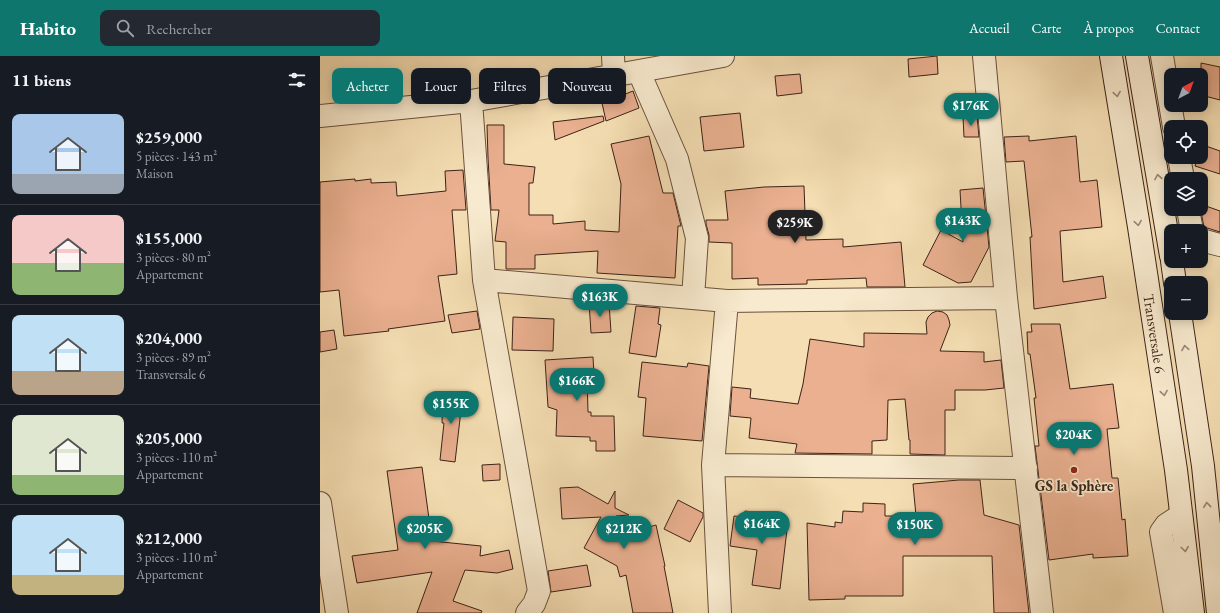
<!DOCTYPE html>
<html lang="fr">
<meta charset="utf-8">
<style>
:root{--surface:#171b24;--page:#242831;--text:#f1f3f6;--muted:#9ea1a6;--line:#363941;--accent:#0f766e}
body{margin:0;font-family:"EB Garamond",serif;background:var(--page);color:var(--text);height:100vh;display:flex;flex-direction:column;font-size:15px;white-space:nowrap}
*{box-sizing:border-box;margin:0}
p{font-size:13px;color:var(--muted)}
.icon{flex:none;width:22px;height:22px;fill:none;stroke:currentColor;stroke-width:2;stroke-linecap:round;stroke-linejoin:round}
.map{position:relative;flex:1;overflow:hidden}
.panel{display:flex;flex-direction:column;background:var(--surface);width:320px}
.panel>*{flex:none}
.top-card{position:absolute;left:12px;top:12px;width:380px;height:36px;display:flex;gap:8px}
.needle{width:26px;rotate:41deg}
.fabs{position:absolute;left:844px;top:12px;display:grid;gap:8px}
.fabs a{display:grid;place-items:center;width:44px;height:44px;border-radius:8px;background:var(--surface);box-shadow:0 2px 10px #0003;font-size:20px}
.price{position:absolute;translate:-50% -34px;padding:0 9px;border-radius:14px;background:var(--accent);color:#fff;font-size:13px;line-height:26px;filter:drop-shadow(0 1px 2px #0008)}
.price::after{content:'';position:absolute;left:50%;top:24px;width:12px;height:9px;margin-left:-6px;background:inherit;clip-path:polygon(0 0,100% 0,50% 100%)}
.price.current{background:#222;color:#fff}
ul{padding:0;list-style:none}
li{display:flex;align-items:center;gap:12px;height:100px;padding:0 12px}
li+li{border-top:1px solid var(--line)}
li span{display:grid;place-items:center;flex:none;width:112px;height:80px;border-radius:8px;color:#555}
li>.icon{margin-inline-start:auto}
span .icon{width:48px;height:48px;fill:#fffc;stroke-width:1}
li b{font-size:17px}
h2{display:flex;justify-content:space-between;align-items:center;height:48px;padding:0 12px;font-size:17px}
.chip{padding:0 14px;border-radius:8px;background:var(--surface);box-shadow:0 2px 10px #0003;font-size:14px;line-height:36px}
.chip.current{background:var(--accent);color:#fff}
header{display:flex;align-items:center;gap:24px;box-sizing:border-box;height:56px;padding:0 20px;background:var(--accent);color:#fff}
header strong{font-size:19px}
nav{display:flex;gap:22px;margin-inline-start:auto;font-size:14px}
.search{width:280px;height:36px;background:var(--page);display:flex;align-items:center;gap:10px;box-sizing:border-box;padding:0 14px;border-radius:8px;color:var(--muted);font-size:15px}
main{display:flex;flex:1;min-height:0}
.map>svg:first-child{display:block}
</style>
<header>
<strong>Habito</strong>
<div class="search"><svg class="icon" aria-label="search" viewBox="0 0 24 24"><circle cx="10" cy="10" r="6"/><path d="M15 15l6 6"/></svg>Rechercher</div>
<nav><a>Accueil</a><a>Carte</a><a>À propos</a><a>Contact</a></nav>
</header>
<main>
<section class="panel">
<h2>11 biens<svg class="icon" aria-label="filters" viewBox="0 0 24 24"><path d="M4 7h16M4 17h16"/><circle cx="9" cy="7" r="2"/><circle cx="15" cy="17" r="2"/></svg></h2>
<ul>
<li><span style="background:linear-gradient(#a9c7e8 75%,#9aa5b1 0)"><svg class="icon" aria-label="home" viewBox="0 0 24 24"><path d="M3 11l9-7 9 7M6 9v11h12V9"/></svg></span><div><b>$259,000</b><p>5 pièces · 143 m²</p><p>Maison</p></div></li>
<li><span style="background:linear-gradient(#f6c9c9 60%,#8fb573 0)"><svg class="icon" aria-label="home" viewBox="0 0 24 24"><path d="M3 11l9-7 9 7M6 9v11h12V9"/></svg></span><div><b>$155,000</b><p>3 pièces · 80 m²</p><p>Appartement</p></div></li>
<li><span style="background:linear-gradient(#bfe0f5 70%,#b9a48a 0)"><svg class="icon" aria-label="home" viewBox="0 0 24 24"><path d="M3 11l9-7 9 7M6 9v11h12V9"/></svg></span><div><b>$204,000</b><p>3 pièces · 89 m²</p><p>Transversale 6</p></div></li>
<li><span style="background:linear-gradient(#dfe7d0 75%,#8fb573 0)"><svg class="icon" aria-label="home" viewBox="0 0 24 24"><path d="M3 11l9-7 9 7M6 9v11h12V9"/></svg></span><div><b>$205,000</b><p>3 pièces · 110 m²</p><p>Appartement</p></div></li>
<li><span style="background:linear-gradient(#bfe0f5 75%,#c2b280 0)"><svg class="icon" aria-label="home" viewBox="0 0 24 24"><path d="M3 11l9-7 9 7M6 9v11h12V9"/></svg></span><div><b>$212,000</b><p>3 pièces · 110 m²</p><p>Appartement</p></div></li>
</ul>
</section>
<div class="map">
<svg width="900" height="557" viewBox="0 0 900 557">
<rect width="100%" height="100%" fill="#f5deb3"/>
<filter id="stains"><feTurbulence type="fractalNoise" baseFrequency=".005" numOctaves="4"/><feColorMatrix values="0 0 0 0 .2 0 0 0 0 .09 0 0 0 0 .02 0 0 0 .5 -.17"/></filter>
<radialGradient id="worn" r=".72"><stop offset=".6" stop-color="#630" stop-opacity="0"/><stop offset="1" stop-color="#630" stop-opacity=".3"/></radialGradient>
<path fill="#eab090" stroke="#3c2217" d="M617,0L618,18L589,21L588,3Z
M881,7L900,11V44L881,39Z
M480,18L482,37L457,40L455,20Z
M313,35L319,52L286,65L282,47Z
M420,57L424,91L384,95L380,61Z
M283,60L284,65L235,84L233,66Z
M657,60L659,81H644L643,61Z
M167,69H184V108L215,111L213,127H209V159H233V168L265,165V174L299,176L301,128L291,88L329,80L343,137H353L361,170H358L355,222L277,217L278,195L215,199V213H186V186L175,185L179,154H171L168,102Z
M709,80V85L756,80L760,126L777,124L782,171L740,175L743,226L783,220L786,242L714,253L710,181H712L704,105L686,106L684,81Z
M883,89L900,95V118L875,110L878,101H881Z
M143,114L146,154H132L137,218L118,220L125,265L68,273L69,275L24,280L19,234L0,236V126L35,123V125L51,123V127L76,126L77,140L126,135L125,115Z
M484,130L486,184L523,183V191L581,186L585,231H547L546,222L487,224V228L438,229V222L412,223V187L389,186V179L386,168V164H408L405,135L444,131Z
M663,132L669,191L651,226L638,227L603,209L621,174L643,186L640,134Z
M883,149L900,155V176L884,171L881,156Z
M269,246L289,247L291,276L271,277Z
M316,250L340,252L338,268L341,269L336,301L309,297Z
M157,255L160,273L132,277L128,259Z
M617,255L623,256L627,259L629,264L630,269L620,295L664,296V306L681,304L684,332L665,334H635V354H625V399L590,398V384H589L585,343L568,344L567,384L552,385V398L475,397L477,388L429,382L431,362L410,360L412,331L431,333L430,342L478,348L483,328L490,283L544,291V277L607,278L606,266L608,261L612,257Z
M193,261L234,263L233,295L192,294Z
M711,268H740L750,333L793,328L799,372L787,373L792,422H798L802,464L805,463L808,500L773,502V498L729,504L715,390H719L714,342H716L710,298H708L707,276H712Z
M14,274L17,293L0,296V276Z
M273,301L274,319H267L268,356H271V360H294L295,395H276V385H270V381L236,380L237,354L228,351L225,304Z
M322,306L367,311L368,307L389,310L382,385L323,380L326,342L318,341Z
M123,336L143,337L135,406L120,404L124,367H122Z
M180,408V424L163,425L162,409Z
M102,411L112,485L161,490L160,500L189,494L193,513L177,517L145,514L133,545L162,555L161,557H97L112,516L37,527L32,500L78,494L67,415Z
M639,424H660L664,459L699,469L709,557H674L672,500H583V540H525V543L489,544L487,467L515,471V466L522,467L523,455L543,456V447L565,448V460H596L593,428Z
M258,431L288,448L295,435V452L309,459L296,460V479L316,480L317,464L329,471L336,469L345,510H344L353,557H313L306,519L300,521L297,510L264,492L281,461L242,463L240,432Z
M358,444L383,457V461L370,486L344,473Z
M425,455L449,458L448,462L468,465L460,533L432,529L437,494L410,490L414,460L424,461Z
M267,509L271,530L231,536L228,515Z"/>
<g fill="none" stroke-linecap="round" stroke-linejoin="round">
<defs>
<path id="minor" d="M293,0L294,20
M664,0L686,242L722,557
M842,0L854,71
M319,16L357,103L377,182L373,242
M151,45L164,224L219,535L214,548L207,557
M0,60L151,45L403,0
M859,101L863,123
M868,153L872,175
M881,184L900,189
M164,224L407,245L686,242
M393,409L706,412
M0,447L17,557
M400,557L393,409L407,245
M855,557L841,476L846,469L861,459"/>
<g id="secondary">
<path id="s1" d="M791,0L819,171L856,414L873,557"/>
<path d="M817,0L851,200"/>
<path d="M852,205L855,227"/>
<path d="M860,257L883,410L898,557"/>
</g>
</defs>
<use href="#minor" stroke="#6a513e" stroke-width="24"/>
<use href="#secondary" stroke="#3c2217" stroke-width="24"/>
<use href="#minor" stroke="#f8eace" stroke-width="22"/>
<use href="#secondary" stroke="#f8eace" stroke-width="22"/>
</g>
<defs><path id="oneway-chevron" d="M-2-3.5L2.5 0L-2 3.5" fill="none" stroke-width="1.6" stroke-linecap="round" stroke-linejoin="round"/></defs>
<g stroke="#9a8672">
<use href="#oneway-chevron" transform="translate(797 38) rotate(81)"/>
<use href="#oneway-chevron" transform="translate(838 121) rotate(-100)"/>
<use href="#oneway-chevron" transform="translate(818 167) rotate(81)"/>
<use href="#oneway-chevron" transform="translate(865 292) rotate(-99)"/>
<use href="#oneway-chevron" transform="translate(844 337) rotate(81)"/>
<use href="#oneway-chevron" transform="translate(887 449) rotate(-96)"/>
<use href="#oneway-chevron" transform="translate(865 493) rotate(83)"/>
</g>
<circle fill="#8f2418" stroke="#f8eace" stroke-width="1.5" cx="754" cy="414" r="4"/>
<g text-anchor="middle" dominant-baseline="central" stroke-width="3.5" stroke-linejoin="round" paint-order="stroke">
<g font-size="15" fill="#3c2217" stroke="#f8eace">
<text stroke="none"><textPath href="#s1" startOffset="281">Transversale 6</textPath></text>
</g>
<g font-size="15" font-weight="bold" fill="#3c2217" stroke="#f8eace">
<text x="754" y="429">GS la Sphère</text>
</g>
</g>
<rect width="100%" height="100%" filter="url(#stains)"/>
<rect width="100%" height="100%" fill="url(#worn)"/>
</svg>
<div class="fabs">
<a><svg class="needle" viewBox="-14 -14 28 28"><path d="M0-13l5 13h-10z" fill="#e53935"/><path d="M0 13l5-13h-10z" fill="#9ea1a6"/></svg></a>
<a><svg class="icon" aria-label="locate" viewBox="0 0 24 24"><circle cx="12" cy="12" r="6"/><path d="M12 2v4M12 18v4M2 12h4M18 12h4"/></svg></a>
<a><svg class="icon" aria-label="layers" viewBox="0 0 24 24"><path d="M12 4l9 5-9 5-9-5zM3 14l9 5 9-5"/></svg></a>
<a>+</a>
<a>−</a>
</div>
<b class="price" style="left:651px;top:71px">$176K</b>
<b class="price" style="left:643px;top:186px">$143K</b>
<b class="price current" style="left:475px;top:188px">$259K</b>
<b class="price" style="left:280px;top:262px">$163K</b>
<b class="price" style="left:257px;top:346px">$166K</b>
<b class="price" style="left:131px;top:369px">$155K</b>
<b class="price" style="left:754px;top:400px">$204K</b>
<b class="price" style="left:442px;top:489px">$164K</b>
<b class="price" style="left:595px;top:490px">$150K</b>
<b class="price" style="left:105px;top:494px">$205K</b>
<b class="price" style="left:304px;top:494px">$212K</b>
<div class="top-card">
<a class="chip current">Acheter</a>
<a class="chip">Louer</a>
<a class="chip">Filtres</a>
<a class="chip">Nouveau</a>
</div>
</div>
</main>
